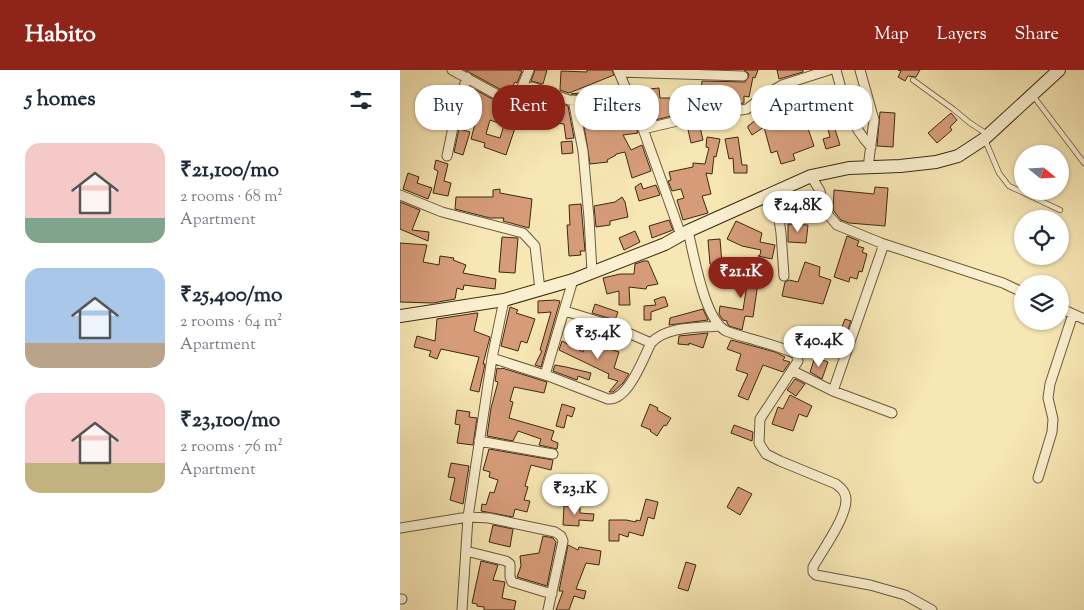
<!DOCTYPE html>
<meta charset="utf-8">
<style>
:root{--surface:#fff;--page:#f6f6f7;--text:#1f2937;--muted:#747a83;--accent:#8f2418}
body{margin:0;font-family:"Sorts Mill Goudy",serif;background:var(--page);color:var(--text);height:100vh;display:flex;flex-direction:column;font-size:19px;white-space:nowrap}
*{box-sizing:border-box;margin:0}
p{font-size:16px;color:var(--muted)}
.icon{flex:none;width:28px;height:28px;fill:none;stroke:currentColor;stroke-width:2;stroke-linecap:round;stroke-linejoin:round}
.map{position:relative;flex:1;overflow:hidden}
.panel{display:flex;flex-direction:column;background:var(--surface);width:400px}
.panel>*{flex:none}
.top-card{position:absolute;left:15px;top:15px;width:475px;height:45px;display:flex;gap:10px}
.needle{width:32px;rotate:108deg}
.fabs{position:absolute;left:614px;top:75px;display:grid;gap:10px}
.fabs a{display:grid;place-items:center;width:55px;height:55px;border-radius:50%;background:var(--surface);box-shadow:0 1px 4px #0004;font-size:25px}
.price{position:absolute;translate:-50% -42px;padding:0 11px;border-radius:18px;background:#fff;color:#222;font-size:16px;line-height:32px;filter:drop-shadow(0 1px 2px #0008)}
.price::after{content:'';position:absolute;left:50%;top:30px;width:15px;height:11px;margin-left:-8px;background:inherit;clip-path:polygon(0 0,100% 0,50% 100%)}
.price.on{background:var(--accent);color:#fff}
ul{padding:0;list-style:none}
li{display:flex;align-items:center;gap:15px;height:125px;padding:0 25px}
li span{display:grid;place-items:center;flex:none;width:140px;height:100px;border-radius:15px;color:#555}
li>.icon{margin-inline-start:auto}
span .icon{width:60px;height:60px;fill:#fffc;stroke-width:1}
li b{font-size:21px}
h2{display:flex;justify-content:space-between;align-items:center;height:60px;padding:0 25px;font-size:21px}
.pill{padding:0 18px;border-radius:20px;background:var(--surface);box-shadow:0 1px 4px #0004;font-size:18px;line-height:45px}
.pill.on{background:var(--accent);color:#fff}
header{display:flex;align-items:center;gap:30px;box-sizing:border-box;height:70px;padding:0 25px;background:var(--accent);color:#fff}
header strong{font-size:24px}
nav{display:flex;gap:28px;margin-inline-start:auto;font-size:18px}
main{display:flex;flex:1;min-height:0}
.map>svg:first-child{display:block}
</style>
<header>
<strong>Habito</strong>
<nav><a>Map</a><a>Layers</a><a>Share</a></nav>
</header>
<main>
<section class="panel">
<h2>5 homes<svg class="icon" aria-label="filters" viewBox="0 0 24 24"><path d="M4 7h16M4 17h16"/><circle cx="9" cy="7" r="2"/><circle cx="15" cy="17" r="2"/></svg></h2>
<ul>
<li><span style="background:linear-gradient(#f6c9c9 75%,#7fa58c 0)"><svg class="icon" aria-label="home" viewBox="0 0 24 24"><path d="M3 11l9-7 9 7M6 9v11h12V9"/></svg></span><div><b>₹21,100/mo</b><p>2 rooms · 68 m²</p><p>Apartment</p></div></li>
<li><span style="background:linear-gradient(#a9c7e8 75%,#b9a48a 0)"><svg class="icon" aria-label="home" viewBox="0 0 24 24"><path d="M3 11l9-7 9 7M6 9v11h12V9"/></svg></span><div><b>₹25,400/mo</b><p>2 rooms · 64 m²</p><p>Apartment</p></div></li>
<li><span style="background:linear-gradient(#f6c9c9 70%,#c2b280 0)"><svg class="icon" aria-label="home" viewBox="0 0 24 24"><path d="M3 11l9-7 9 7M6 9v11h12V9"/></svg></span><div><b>₹23,100/mo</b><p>2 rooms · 76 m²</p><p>Apartment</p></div></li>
</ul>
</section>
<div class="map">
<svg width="684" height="540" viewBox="0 0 684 540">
<rect width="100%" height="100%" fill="#f7e7b4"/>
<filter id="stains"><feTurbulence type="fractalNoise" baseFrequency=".004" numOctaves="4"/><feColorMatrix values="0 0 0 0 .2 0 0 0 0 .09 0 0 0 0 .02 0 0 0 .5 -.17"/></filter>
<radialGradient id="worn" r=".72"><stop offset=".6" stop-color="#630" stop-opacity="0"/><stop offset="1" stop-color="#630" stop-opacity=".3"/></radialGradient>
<path fill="#d69c7a" stroke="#3b2a11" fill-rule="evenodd" d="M65,0H118L122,1L117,13L115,12L108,23H107Z
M135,0H147L143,14L131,11Z
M187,0H212L214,5L169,23L160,20L161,1L187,2Z
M344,0H358L355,8L353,7L349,27L344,26V33L296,40L247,52L246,38H241L240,20L259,18L260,28H300L302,11L345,12L349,6L348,3Z
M377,0H403V2L379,9Z
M498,0H520L516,7L508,6L505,11L498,7L501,1Z
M46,15L56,20L50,43L45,41L44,44L36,41Z
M70,17L102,34L115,35L119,37L110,53L116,55L106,85L84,77L85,73L71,69L76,50L73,49L79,31L67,28ZM90,50L104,55L100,68L86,64Z
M216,19V25L171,24Z
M435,20L445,50L433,53L440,75L426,79L423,69L430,67L419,24Z
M142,29L152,30L168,36L174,68L166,69L164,54L139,51Z
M181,37L217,38L218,55L234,53L238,63L223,65L231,80L242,75L251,101L232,108L225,82L216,84V85L207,90L208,92L190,94Z
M372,38L378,50L396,44L397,47L403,44L414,76L393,84L395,90L381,94L377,81L371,83L364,57L352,65L348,58V56Z
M480,42L495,43L493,77L477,76Z
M551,43L557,50L550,57L552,60L537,73L528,63Z
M299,53L303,70L291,73L287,55Z
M59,59L70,62L63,85L54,82Z
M307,67L320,69L316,87L314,86L312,104L306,103L311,124L302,126L308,143L283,150L277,130L284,128L281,119L272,121L268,111L271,110L269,102L293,97V93L305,94L309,78L306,77Z
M338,67L342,95H347V103H334L333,88L329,89L325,69Z
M172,71L173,83L162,84L161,72Z
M36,90L48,94L44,111L51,113L48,126L33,123L38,101L34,99Z
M8,103L19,107L17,113L32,118L28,129L3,119Z
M241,113L243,119L256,115L260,125L239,131L235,117Z
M475,117L488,118L485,156L449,153L441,150L433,140L434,120L474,124Z
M100,119V123L132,129L129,158L103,151L104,148H90L55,139L56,127H93V120Z
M222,127L225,132L228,147L210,151V155L196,157L194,136L215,132Z
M0,132L20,140L12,160L29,162L28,171L0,159Z
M181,134L185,181H180L181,185L169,186L167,155H170L169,135Z
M269,150L273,160L252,168L249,156Z
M336,151L362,163L360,172L375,175L372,189L358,186L360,185L361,180L342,176L327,169Z
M388,154L408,155L406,173L388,172Z
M235,161L240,172L224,180L219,168Z
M447,166L459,171L457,176L464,178L462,182L467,184L462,202L459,201L457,209L450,207L449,212L434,207Z
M102,167L118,168L115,203L99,202Z
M320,169L322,194H323L326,206L314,209L311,194H310L308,170Z
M0,173L27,175L23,192L39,195L40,186L54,188L53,190L66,195L63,203L96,209L95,219L64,215L63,220L57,218L55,229L33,233L0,232Z
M244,191H248L258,214L247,216L246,219L229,217L230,235H219V221L207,224L203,208L220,204H234L235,194Z
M347,192L358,213L353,247L345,246L342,260L329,256L327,253V251L323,250L319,244L320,236L343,240L349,201L330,211L326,204Z
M405,192L420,197L419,206L431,210L423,234L382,226L385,212L389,210L398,212Z
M262,227H265L268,236L251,242V250H244V236L256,235L254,230Z
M155,230L160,231L141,297L135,295L142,281L140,280L151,242L138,243V231Z
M195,234L218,242L215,250L192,243Z
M110,237L118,240L116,243L135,249L127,273L121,271L118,281L101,276Z
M303,239L308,250L269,255L270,248Z
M76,243H78L74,261L90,267L83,294H85L79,322L70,320L79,287L41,279L37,289L29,286L31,281L14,277L17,266L35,271L37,249Z
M445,249L451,251L443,273L433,270L436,261L440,262Z
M308,263L303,278L289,273V275L278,274L279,266Z
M196,267L204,270L202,276L219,282L214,298L229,304L223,313L213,322H209L218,311L208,308L209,304L159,280L162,271L183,282L184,277L191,279Z
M331,270L375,282L385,287L383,290L390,292L383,302L363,295L348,330L338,326L348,304L336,300L341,284L327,279Z
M415,287L428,292L422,309L410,302Z
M155,295L166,297L191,303L189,310L178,306L177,310L153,301Z
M97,298L101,299L102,298L147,312L144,323L114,317L110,331L113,332L109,348L154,361L151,370L158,373L157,379L139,375L141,369L118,361L113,371L87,366L91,338L98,312L95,311Z
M395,309L405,314L396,326L387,320Z
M390,325L412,336L407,347L399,344L393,361L372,354L378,337L383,339Z
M162,334L175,338L172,347L167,345L164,358L156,356Z
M250,334L258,338L257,340L271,348L266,356L264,355L257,366L250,361L251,360L241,356Z
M57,340L70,342L69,347L77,348L73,375L57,373L60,355L55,354Z
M334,355L353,362L352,371L331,363Z
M89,379L153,390L151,400L131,395L125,416L128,417L124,430L130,431L127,442L115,439L113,447L81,441L82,434L86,435L90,422L94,423L98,410L89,407L90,402L83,400Z
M51,393L69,396L63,434L50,430L55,408L48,407Z
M196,409L205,413L201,425L191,421Z
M338,417L352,424L340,445L327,437Z
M246,429L258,432L254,449L248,447L243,466L229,462L228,467L219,464V471H209V450H226L236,452V450L240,451Z
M164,436L180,437V443L194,444L193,451L179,450V456L163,455Z
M93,455L113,459L110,477L89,472Z
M143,466L153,468L156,472L147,516L117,507L121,496L120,486L139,483Z
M168,475L178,480L179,477L201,481L199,495L186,493L176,519L186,521L184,529L174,526L169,540H156L163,521H159Z
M81,491L98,495L93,510L105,512L102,528L116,531L114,540H84V537L77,536V534L72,533Z
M286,492L296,495L288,521L278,518Z"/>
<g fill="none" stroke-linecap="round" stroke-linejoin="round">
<defs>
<path id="lane" d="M513,10L553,39L570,53L587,64
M634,27L684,93
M585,70L599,103L609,116L660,140"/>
<path id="street" d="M52,0L105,29H113L125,19L132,17L169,30L231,32
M218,0L243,59L281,165
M436,0C444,30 449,53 471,77
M460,0L474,50L468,98
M219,2L343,6
M120,22L129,0
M173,30L183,81L189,148L192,202
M243,59L295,47L347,39L367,24L382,15L429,0
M47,86L57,38L67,7
M411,106L420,121L424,140L437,155L481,173L603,213L622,222
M375,122L381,163L384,206
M0,125L42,142L123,163L135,176L140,220
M288,161C294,185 304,249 326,261C333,264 341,266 348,268C365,273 381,277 396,284L398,291L360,349L359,373L366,384L380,391L436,414C441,418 446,422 446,430C446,448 422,481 413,497V502L416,505L470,515L505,525L532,540
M660,238L684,249
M165,241L210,255L251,273
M92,288L151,307L208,329C228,331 243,289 251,273C266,256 298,258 319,256
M393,301L433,321L492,343
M145,305L173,210
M433,321L484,174
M79,371L153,384
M638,408L652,362L653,349L648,328L650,314L673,244
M0,458L68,447L89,448L155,462L161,466L163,471L148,540
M66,481L106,491L110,494V507L112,512L152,524
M0,529H2
M62,540L68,447L92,288L104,230"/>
<path id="secondary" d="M0,246L104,230L173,210L265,174L288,161L411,106L449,98L500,96L536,92L558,86L584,69L659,0"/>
</defs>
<use href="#lane" stroke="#6a593a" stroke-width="6"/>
<use href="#street" stroke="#6a593a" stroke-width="11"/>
<use href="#secondary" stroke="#3b2a11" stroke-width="14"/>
<use href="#lane" stroke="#faefce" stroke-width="4.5"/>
<use href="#street" stroke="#faefce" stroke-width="9"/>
<use href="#secondary" stroke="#faefce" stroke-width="12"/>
</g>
<rect width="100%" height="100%" filter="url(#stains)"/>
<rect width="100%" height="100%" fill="url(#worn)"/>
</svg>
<div class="fabs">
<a><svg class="needle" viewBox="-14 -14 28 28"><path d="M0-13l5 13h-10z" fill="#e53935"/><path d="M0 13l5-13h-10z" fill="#747a83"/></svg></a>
<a><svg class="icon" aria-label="locate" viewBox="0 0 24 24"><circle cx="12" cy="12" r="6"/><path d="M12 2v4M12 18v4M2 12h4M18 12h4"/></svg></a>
<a><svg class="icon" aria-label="layers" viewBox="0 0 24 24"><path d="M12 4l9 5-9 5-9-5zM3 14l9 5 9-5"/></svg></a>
</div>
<b class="price" style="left:398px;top:163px">₹24.8K</b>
<b class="price on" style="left:341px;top:229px">₹21.1K</b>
<b class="price" style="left:198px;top:290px">₹25.4K</b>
<b class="price" style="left:419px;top:298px">₹40.4K</b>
<b class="price" style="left:175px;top:446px">₹23.1K</b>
<div class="top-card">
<a class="pill">Buy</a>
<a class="pill on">Rent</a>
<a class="pill">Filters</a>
<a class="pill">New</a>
<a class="pill">Apartment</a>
</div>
</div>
</main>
